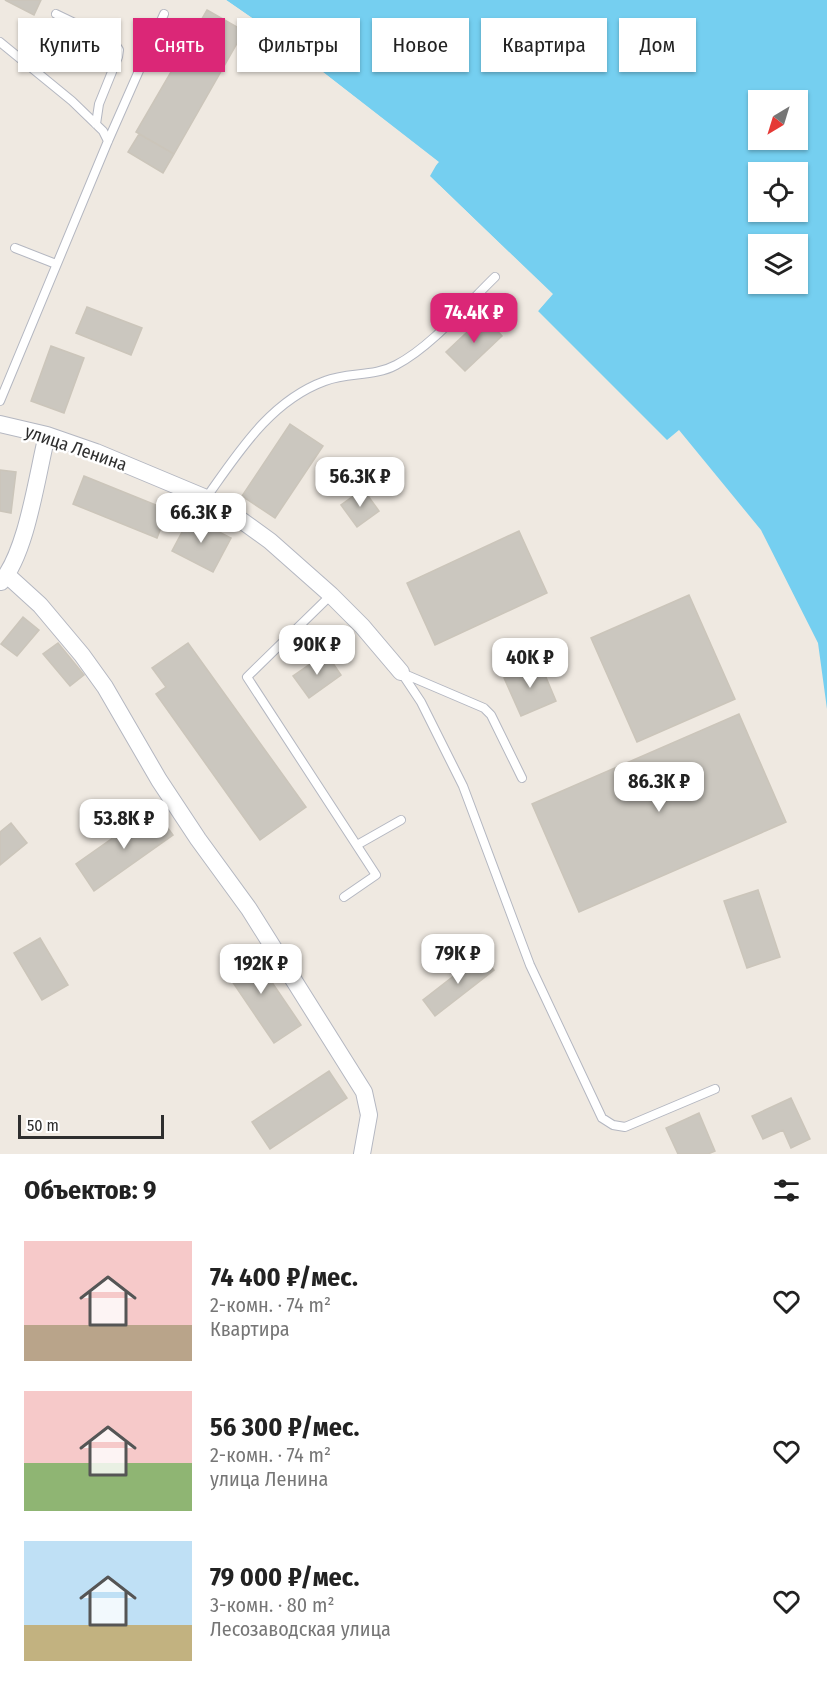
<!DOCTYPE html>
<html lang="ru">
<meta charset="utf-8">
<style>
:root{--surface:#fff;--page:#f2f2f2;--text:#222;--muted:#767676;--accent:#db2777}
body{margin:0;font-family:"Fira Sans Condensed",sans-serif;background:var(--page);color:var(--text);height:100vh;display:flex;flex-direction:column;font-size:22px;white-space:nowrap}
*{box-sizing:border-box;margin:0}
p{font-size:20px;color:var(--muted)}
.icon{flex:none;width:33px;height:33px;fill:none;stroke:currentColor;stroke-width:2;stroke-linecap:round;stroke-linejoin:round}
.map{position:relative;height:1154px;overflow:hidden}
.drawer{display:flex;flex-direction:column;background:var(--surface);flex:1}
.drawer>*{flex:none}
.hud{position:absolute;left:18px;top:18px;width:792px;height:54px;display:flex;gap:12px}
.needle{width:39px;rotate:218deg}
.tools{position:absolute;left:748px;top:90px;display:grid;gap:12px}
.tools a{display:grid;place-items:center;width:60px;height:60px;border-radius:0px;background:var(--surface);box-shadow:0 2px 4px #0004;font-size:30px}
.scale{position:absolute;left:18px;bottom:15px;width:146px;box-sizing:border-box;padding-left:6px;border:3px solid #2e2e2e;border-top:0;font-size:16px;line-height:21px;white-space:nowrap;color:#2e2e2e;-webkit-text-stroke:4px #fff;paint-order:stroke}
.price{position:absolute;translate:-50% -51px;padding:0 14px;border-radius:12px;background:#fff;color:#222;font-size:20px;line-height:39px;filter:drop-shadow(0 2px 3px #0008)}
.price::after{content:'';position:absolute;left:50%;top:36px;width:18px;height:14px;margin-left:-9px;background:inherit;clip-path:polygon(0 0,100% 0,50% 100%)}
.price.active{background:var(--accent);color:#fff}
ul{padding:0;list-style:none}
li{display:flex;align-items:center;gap:18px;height:150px;padding:0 24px}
li span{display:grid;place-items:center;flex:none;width:168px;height:120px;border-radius:0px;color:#555}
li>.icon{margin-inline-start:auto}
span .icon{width:72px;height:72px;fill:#fffc;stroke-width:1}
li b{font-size:26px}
h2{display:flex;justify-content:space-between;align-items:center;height:72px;padding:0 24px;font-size:26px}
.pill{padding:0 21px;border-radius:0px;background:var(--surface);box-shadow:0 2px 4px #0004;font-size:21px;line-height:54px}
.pill.active{background:var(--accent);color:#fff}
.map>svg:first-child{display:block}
</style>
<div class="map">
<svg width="827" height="1154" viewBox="0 0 827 1154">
<rect width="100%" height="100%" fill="#efe9e1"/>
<path fill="#75cff0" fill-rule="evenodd" d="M226,0H827V709L818,643L761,530L679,430L667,440L538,311L552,294L430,176L438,162L265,27ZM759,100H798V140H759ZM759,172H798V212H759ZM759,244H798V284H759Z"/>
<path fill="#efe9e1" d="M223,0H226L265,27L439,162L429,172L435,163Z
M439,185L553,294L538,311L536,309L549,294L437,187Z"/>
<path fill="#cbc7bf" stroke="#cbc5ba" stroke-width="1.5" d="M5,0H41L34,15Z
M207,10L244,31L174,154L136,132Z
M139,134L174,154L163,173L128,152Z
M87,307L142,328L131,355L76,333Z
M484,316L502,336L465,371L446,352Z
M51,346L84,358L64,413L31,401Z
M290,424L323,446L275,518L242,496Z
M0,470L16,472L11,513L0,511Z
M84,476L168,510L157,538L73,504Z
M363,489L379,511L357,527L341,505Z
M190,517L231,538L213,572L172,551Z
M519,531L547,593L435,645L407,583Z
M689,595L735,699L637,742L591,638Z
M23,617L39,630L17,656L1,644Z
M58,643L84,675L70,686L43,654Z
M188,643L306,807L260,840L156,694L166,687L152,668Z
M326,653L341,675L309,698L293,676Z
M540,663L556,701L521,716L504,678Z
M739,714L786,822L579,912L532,804Z
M154,809L173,835L94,891L76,864Z
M11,823L27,843L0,865V832Z
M758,890L780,957L747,968L724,901Z
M40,938L68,985L42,1000L14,953Z
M248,947L301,1025L274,1043L221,965Z
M482,954L494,970L435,1016L423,1000Z
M329,1071L347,1098L270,1149L252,1122Z
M791,1098L810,1139L791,1148L783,1130L763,1139L752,1116Z
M699,1113L715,1151L708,1154H678L666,1128Z"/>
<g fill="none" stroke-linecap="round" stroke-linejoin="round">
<defs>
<path id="service" d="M56,14L114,42L119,50L118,57L99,104L96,124
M0,42L72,101L103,131L108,141
M15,248L56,264
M0,401L108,141L164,14
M206,498C238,453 270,401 325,381C348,372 374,377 396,365C431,347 467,304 495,277
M331,595L247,677L376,875L344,897
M401,672L421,702L463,786L530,965L602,1118L613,1125L625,1127L715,1089
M402,673L484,708L491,715L522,778
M357,845L401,820"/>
<path id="minor" d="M0,424L47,435L96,452L206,498L234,515L270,541L331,595L362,626L401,672
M7,575L40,605L82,655L105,687L159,780L198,839L249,909L364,1092L369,1115L362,1154
M1,582C27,552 37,475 47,435"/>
</defs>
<use href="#service" stroke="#b4b7c1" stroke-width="10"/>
<use href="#minor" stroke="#b4b7c1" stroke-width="18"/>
<use href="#service" stroke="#fff" stroke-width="8"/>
<use href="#minor" stroke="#fff" stroke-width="16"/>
</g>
<g text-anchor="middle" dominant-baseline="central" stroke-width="5" stroke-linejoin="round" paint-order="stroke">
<g font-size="18" fill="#2e2e2e" stroke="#fff">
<text transform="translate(76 448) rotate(19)">улица Ленина</text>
</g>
</g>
</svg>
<div class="tools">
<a><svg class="needle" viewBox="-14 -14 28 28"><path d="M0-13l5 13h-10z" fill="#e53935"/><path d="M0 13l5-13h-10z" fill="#767676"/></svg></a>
<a><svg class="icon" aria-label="locate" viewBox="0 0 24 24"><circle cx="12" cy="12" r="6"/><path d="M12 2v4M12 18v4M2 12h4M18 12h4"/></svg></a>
<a><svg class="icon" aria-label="layers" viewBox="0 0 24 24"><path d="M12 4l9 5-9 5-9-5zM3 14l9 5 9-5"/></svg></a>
</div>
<div class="scale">50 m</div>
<b class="price active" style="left:474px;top:344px">74.4K ₽</b>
<b class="price" style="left:360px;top:508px">56.3K ₽</b>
<b class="price" style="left:201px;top:544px">66.3K ₽</b>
<b class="price" style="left:317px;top:676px">90K ₽</b>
<b class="price" style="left:530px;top:689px">40K ₽</b>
<b class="price" style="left:659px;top:813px">86.3K ₽</b>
<b class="price" style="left:124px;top:850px">53.8K ₽</b>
<b class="price" style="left:458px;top:985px">79K ₽</b>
<b class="price" style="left:261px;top:995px">192K ₽</b>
<div class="hud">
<a class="pill">Купить</a>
<a class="pill active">Снять</a>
<a class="pill">Фильтры</a>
<a class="pill">Новое</a>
<a class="pill">Квартира</a>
<a class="pill">Дом</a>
</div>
</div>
<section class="drawer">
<h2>Объектов: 9<svg class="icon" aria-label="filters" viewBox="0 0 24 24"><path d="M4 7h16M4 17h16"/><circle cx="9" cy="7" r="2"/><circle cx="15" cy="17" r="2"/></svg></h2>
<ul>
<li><span style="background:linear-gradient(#f6c9c9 70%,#b9a48a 0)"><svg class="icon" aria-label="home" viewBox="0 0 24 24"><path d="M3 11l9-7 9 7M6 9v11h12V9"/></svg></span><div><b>74 400 ₽/мес.</b><p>2-комн. · 74 m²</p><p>Квартира</p></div><svg class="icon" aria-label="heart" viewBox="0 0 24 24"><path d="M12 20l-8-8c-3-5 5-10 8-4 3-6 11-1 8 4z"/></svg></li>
<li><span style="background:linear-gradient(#f6c9c9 60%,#8fb573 0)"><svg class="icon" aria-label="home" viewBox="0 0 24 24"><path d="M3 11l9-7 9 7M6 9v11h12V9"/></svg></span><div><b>56 300 ₽/мес.</b><p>2-комн. · 74 m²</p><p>улица Ленина</p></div><svg class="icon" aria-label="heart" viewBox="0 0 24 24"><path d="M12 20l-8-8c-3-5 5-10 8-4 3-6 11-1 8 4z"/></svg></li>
<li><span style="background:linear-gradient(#bfe0f5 70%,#c2b280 0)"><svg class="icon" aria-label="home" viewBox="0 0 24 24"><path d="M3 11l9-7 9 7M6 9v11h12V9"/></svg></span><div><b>79 000 ₽/мес.</b><p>3-комн. · 80 m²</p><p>Лесозаводская улица</p></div><svg class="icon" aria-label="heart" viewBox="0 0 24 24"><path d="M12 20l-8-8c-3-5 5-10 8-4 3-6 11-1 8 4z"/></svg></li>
</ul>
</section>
